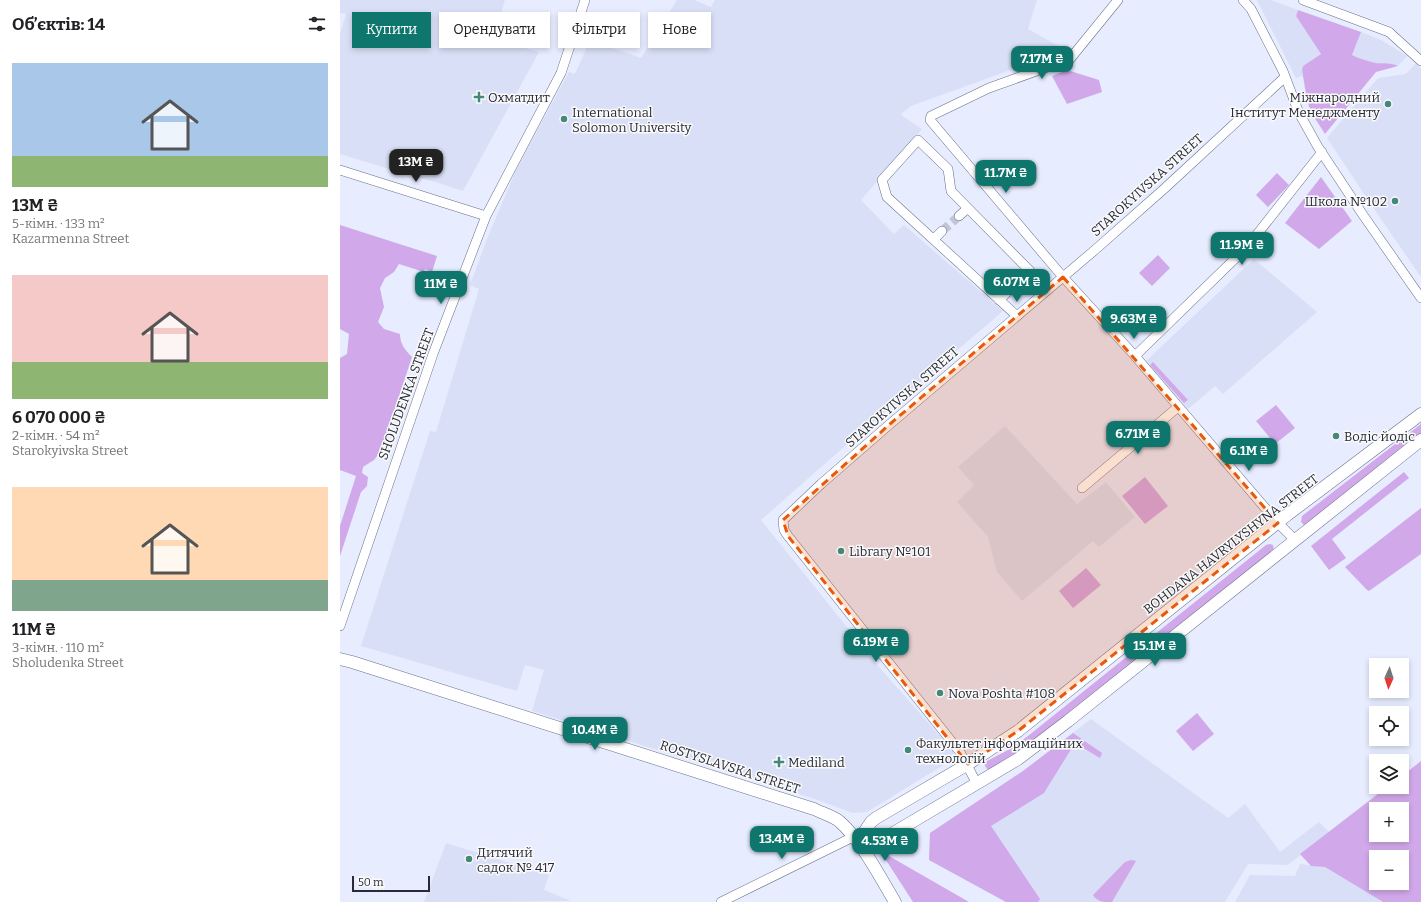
<!DOCTYPE html>
<html lang="uk">
<meta charset="utf-8">
<style>
:root{--surface:#fff;--page:#f6f6f6;--text:#202124;--muted:#757577;--accent:#0f766e}
body{margin:0;font-family:Bitter,serif;background:var(--page);color:var(--text);height:100vh;display:flex;flex-direction:column;font-size:15px;white-space:nowrap}
*{box-sizing:border-box;margin:0}
p{font-size:13px;color:var(--muted)}
.icon{flex:none;width:22px;height:22px;fill:none;stroke:currentColor;stroke-width:2;stroke-linecap:round;stroke-linejoin:round}
.map{position:relative;flex:1;overflow:hidden}
.sheet{display:flex;flex-direction:column;background:var(--surface);width:340px}
.sheet>*{flex:none}
.hud{position:absolute;left:12px;top:12px;width:380px;height:36px;display:flex;gap:8px}
.needle{width:26px;rotate:183deg}
.controls{position:absolute;left:1029px;top:658px;display:grid;gap:8px}
.controls a{display:grid;place-items:center;width:40px;height:40px;border-radius:0px;background:var(--surface);box-shadow:0 2px 6px #0003;font-size:20px}
.scale{position:absolute;left:12px;bottom:10px;width:78px;box-sizing:border-box;padding-left:4px;border:2px solid #282b37;border-top:0;font-size:11px;line-height:14px;white-space:nowrap;color:#282b37;-webkit-text-stroke:3px #fafafa;paint-order:stroke}
.price{position:absolute;translate:-50% -34px;padding:0 9px;border-radius:8px;background:var(--accent);color:#fff;font-size:13px;line-height:26px;filter:drop-shadow(0 1px 2px #0008)}
.price::after{content:'';position:absolute;left:50%;top:24px;width:12px;height:9px;margin-left:-6px;background:inherit;clip-path:polygon(0 0,100% 0,50% 100%)}
.price.selected{background:#222;color:#fff}
ul{padding:0;list-style:none}
li{display:grid;align-content:center;gap:8px;height:212px;padding:0 12px}
li span{display:grid;place-items:center;height:124px;border-radius:0px;color:#555}
li>.icon{margin-inline-start:auto}
span .icon{width:72px;height:72px;fill:#fffc;stroke-width:1}
li b{font-size:17px}
h2{display:flex;justify-content:space-between;align-items:center;height:48px;padding:0 12px;font-size:17px}
.pill{padding:0 14px;border-radius:0px;background:var(--surface);box-shadow:0 2px 6px #0003;font-size:14px;line-height:36px}
.pill.selected{background:var(--accent);color:#fff}
main{display:flex;flex:1;min-height:0}
.map>svg:first-child{display:block}
</style>
<main>
<section class="sheet">
<h2>Об’єктів: 14<svg class="icon" aria-label="filters" viewBox="0 0 24 24"><path d="M4 7h16M4 17h16"/><circle cx="9" cy="7" r="2"/><circle cx="15" cy="17" r="2"/></svg></h2>
<ul>
<li><span style="background:linear-gradient(#a9c7e8 75%,#8fb573 0)"><svg class="icon" aria-label="home" viewBox="0 0 24 24"><path d="M3 11l9-7 9 7M6 9v11h12V9"/></svg></span><div><b>13M ₴</b><p>5-кімн. · 133 m²</p><p>Kazarmenna Street</p></div></li>
<li><span style="background:linear-gradient(#f6c9c9 70%,#8fb573 0)"><svg class="icon" aria-label="home" viewBox="0 0 24 24"><path d="M3 11l9-7 9 7M6 9v11h12V9"/></svg></span><div><b>6 070 000 ₴</b><p>2-кімн. · 54 m²</p><p>Starokyivska Street</p></div></li>
<li><span style="background:linear-gradient(#ffd9b3 75%,#7fa58c 0)"><svg class="icon" aria-label="home" viewBox="0 0 24 24"><path d="M3 11l9-7 9 7M6 9v11h12V9"/></svg></span><div><b>11M ₴</b><p>3-кімн. · 110 m²</p><p>Sholudenka Street</p></div></li>
</ul>
</section>
<div class="map">
<svg width="1081" height="902" viewBox="0 0 1081 902">
<rect width="100%" height="100%" fill="#e7ecff"/>
<path fill="#d9dff6" d="M0,0H165L154,36L169,40L171,44L199,52L123,191L92,181L72,176L0,154V34L6,14L0,13Z
M337,0H354L371,7L375,0H697L688,29L726,50L571,106L561,114L564,117L582,129L521,200L554,234L564,225L663,311L489,460L421,520L539,667L614,752L610,761L527,812L513,813L475,799L192,711L204,670L185,665L177,691L21,646L90,431L96,432L139,289L130,285L147,239L176,170L229,72L234,74L236,72L250,40L301,58Z
M917,0H931L958,10L956,16L981,54L963,66L962,70L963,76L956,78Z
M1021,32L1041,40L1067,56L1058,66L1050,63H1037L1021,59L1012,55Z
M1076,63L1081,69V277L1032,206L987,138L1038,78L1066,74Z
M914,259L977,312L883,394L875,386L848,409L805,362Z
M665,426L737,504L766,482L795,517L759,547L753,541L682,601L657,572L648,537L617,502L634,485L618,467Z
M751,719L888,818L905,804L940,852L979,822L989,832L948,865L908,864L885,902H666L589,860L590,833L683,771Z
M106,843L209,875L204,890L231,901L84,902Z
M960,864L985,867L1043,902H895L910,875L955,876Z"/>
<path fill="#d1a9ea" fill-rule="evenodd" d="M958,10L1021,32L1012,55C1020,59 1028,61 1036,63C1045,64 1049,62 1058,66L1036,72L985,134L971,112L967,100L962,70L963,66L981,54L956,16Z
M727,70L759,80L762,92L727,104L712,76Z
M937,173L949,185L928,207L916,195Z
M981,177L1012,221L979,249L945,223Z
M0,225L97,256L92,272L85,269L84,272L59,264L54,272L45,278L40,288L44,307L38,322L44,329L60,334C60,344 65,350 72,357L41,451L34,460L23,467L22,473L28,477L27,486L21,492L0,556V526L16,476L0,470V358L7,354L9,334L0,329Z
M818,255L830,268L812,286L799,273Z
M813,362L848,400L844,403L810,365Z
M936,405L955,428L935,444L916,421Z
M1081,424V435L965,526L961,522L962,516Z
M1064,472L1069,478L992,539L1006,558L989,570L971,546Z
M805,477L828,506L805,524L782,496Z
M1081,508V554L1029,591L1027,590L1005,567Z
M930,544L933,545L934,550L697,742L656,769H647L644,764L647,761L668,750L688,736L926,545Z
M746,568L761,585L733,608L719,591Z
M857,713L874,734L853,751L836,731Z
M733,733L762,753L760,758L735,743L704,793L651,826L700,899L698,902H666L589,860L590,833L683,771Z
M1081,761V902H1043L985,867L971,866L960,854L1047,787H1062V776ZM1036,809H1062V835H1036ZM1036,857H1062V883H1036Z
M549,856L629,902H573L544,857Z
M791,860L796,861L772,902C764,902 757,902 753,895L785,862Z"/>
<g fill="none" stroke-linecap="round" stroke-linejoin="round">
<path stroke="#c1c5d7" stroke-width="9" stroke-dasharray="9 4.5" stroke-linecap="butt" d="M602,231L619,216"/>
<defs>
<path id="minor" d="M778,0L730,59L649,88L593,115L591,116L590,120L723,277L795,356L938,523L955,540
M903,0L911,9L943,71L959,113L978,147L1023,215L1081,298
M963,0L1049,32L1081,61
M0,170L146,216
M619,216L628,208
M594,239L602,231
M659,300L690,271L611,191L608,169L578,140L542,180L547,197L677,316
M795,356L907,247L982,152
M742,488L838,407
M0,626L93,354L146,216L221,73L245,0
M637,784L620,752L448,536L444,530L443,520L481,484L550,424L756,249L825,188L945,77
M381,902L513,837"/>
<path id="tertiary" d="M0,659L12,662L474,809C482,813 492,816 499,821C521,840 540,877 555,902
M523,834L531,822L536,818L628,764L678,731L947,515L1081,414
M513,837L523,834L550,835L678,759L728,721L1081,440"/>
</defs>
<use href="#minor" stroke="#686f8a" stroke-width="10"/>
<use href="#tertiary" stroke="#686f8a" stroke-width="13"/>
<use href="#minor" stroke="#fff" stroke-width="9"/>
<use href="#tertiary" stroke="#fff" stroke-width="12"/>
</g>
<path fill="#e8590c" fill-opacity="0.2" stroke="#e8590c" stroke-width="3" stroke-dasharray="8 5" stroke-linejoin="round" d="M723,277L938,523L678,731L628,764L448,536L443,520L550,424Z"/>
<g fill="#44887b" stroke="#fafafa" stroke-width="1.5">
<path d="M137 91h4v4h4v4h-4v4h-4v-4h-4v-4h4z"/>
<circle cx="1048" cy="104" r="4"/>
<circle cx="224" cy="119" r="4"/>
<circle cx="1055" cy="201" r="4"/>
<circle cx="996" cy="436" r="4"/>
<circle cx="501" cy="551" r="4"/>
<circle cx="600" cy="693" r="4"/>
<circle cx="568" cy="750" r="4"/>
<path d="M437 756h4v4h4v4h-4v4h-4v-4h-4v-4h4z"/>
<circle cx="129" cy="859" r="4"/>
</g>
<g text-anchor="middle" dominant-baseline="central" stroke-width="3" stroke-linejoin="round" paint-order="stroke">
<g font-size="13" fill="#282b37" stroke="#fafafa" text-anchor="start">
<text x="148" y="97">Охматдит</text>
<text x="1040" y="97" text-anchor="end">Міжнародний<tspan x="1040" dy="15">Інститут Менеджменту</tspan></text>
<text x="232" y="112">International<tspan x="232" dy="15">Solomon University</tspan></text>
<text x="1047" y="201" text-anchor="end">Школа №102</text>
<text x="1004" y="436">Водіс йодіс</text>
<text x="509" y="551">Library №101</text>
<text x="608" y="693">Nova Poshta #108</text>
<text x="576" y="743">Факультет інформаційних<tspan x="576" dy="15">технологій</tspan></text>
<text x="448" y="762">Mediland</text>
<text x="137" y="852">Дитячий<tspan x="137" dy="15">садок № 417</tspan></text>
</g>
<g font-size="13" fill="#282b37" stroke="#fafafa">
<text transform="translate(807 185) rotate(-42)">STAROKYIVSKA STREET</text>
<text transform="translate(66 394) rotate(-70)">SHOLUDENKA STREET</text>
<text transform="translate(562 397) rotate(-41)">STAROKYIVSKA STREET</text>
<text transform="translate(891 544) rotate(-38)">BOHDANA HAVRYLYSHYNA STREET</text>
<text transform="translate(390 767) rotate(18)">ROSTYSLAVSKA STREET</text>
</g>
</g>
</svg>
<div class="controls">
<a><svg class="needle" viewBox="-14 -14 28 28"><path d="M0-13l5 13h-10z" fill="#e53935"/><path d="M0 13l5-13h-10z" fill="#757577"/></svg></a>
<a><svg class="icon" aria-label="locate" viewBox="0 0 24 24"><circle cx="12" cy="12" r="6"/><path d="M12 2v4M12 18v4M2 12h4M18 12h4"/></svg></a>
<a><svg class="icon" aria-label="layers" viewBox="0 0 24 24"><path d="M12 4l9 5-9 5-9-5zM3 14l9 5 9-5"/></svg></a>
<a>+</a>
<a>−</a>
</div>
<div class="scale">50 m</div>
<b class="price" style="left:702px;top:80px">7.17M ₴</b>
<b class="price selected" style="left:76px;top:183px">13M ₴</b>
<b class="price" style="left:666px;top:194px">11.7M ₴</b>
<b class="price" style="left:902px;top:266px">11.9M ₴</b>
<b class="price" style="left:677px;top:303px">6.07M ₴</b>
<b class="price" style="left:101px;top:305px">11M ₴</b>
<b class="price" style="left:794px;top:340px">9.63M ₴</b>
<b class="price" style="left:798px;top:455px">6.71M ₴</b>
<b class="price" style="left:909px;top:472px">6.1M ₴</b>
<b class="price" style="left:536px;top:663px">6.19M ₴</b>
<b class="price" style="left:815px;top:667px">15.1M ₴</b>
<b class="price" style="left:255px;top:751px">10.4M ₴</b>
<b class="price" style="left:442px;top:860px">13.4M ₴</b>
<b class="price" style="left:545px;top:862px">4.53M ₴</b>
<div class="hud">
<a class="pill selected">Купити</a>
<a class="pill">Орендувати</a>
<a class="pill">Фільтри</a>
<a class="pill">Нове</a>
</div>
</div>
</main>
